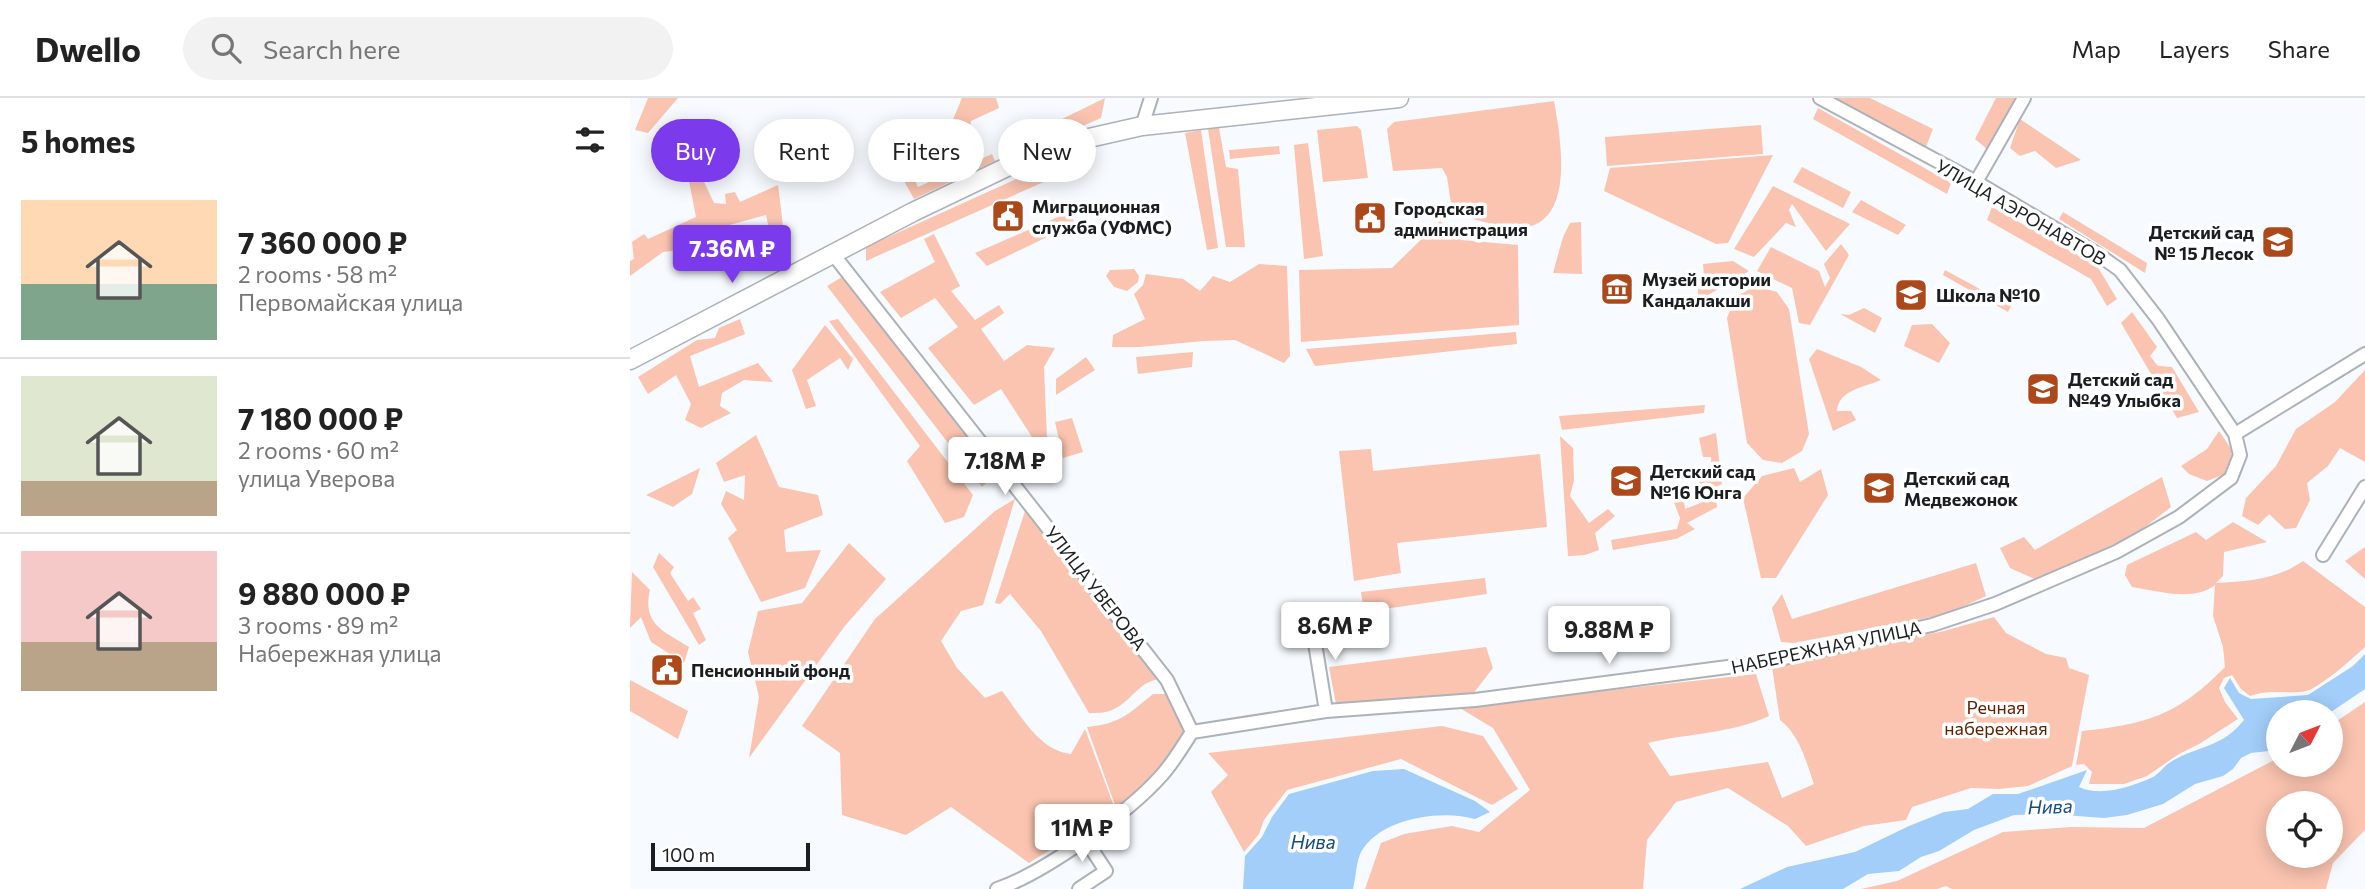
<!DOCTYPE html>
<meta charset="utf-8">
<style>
:root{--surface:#fff;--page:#f2f2f2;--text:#222;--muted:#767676;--line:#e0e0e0;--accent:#7c3aed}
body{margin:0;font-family:Commissioner,sans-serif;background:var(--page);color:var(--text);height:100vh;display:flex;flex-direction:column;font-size:26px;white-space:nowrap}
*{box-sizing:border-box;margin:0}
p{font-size:23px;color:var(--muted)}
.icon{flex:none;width:38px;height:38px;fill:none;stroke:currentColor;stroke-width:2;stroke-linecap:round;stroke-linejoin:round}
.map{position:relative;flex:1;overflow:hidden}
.drawer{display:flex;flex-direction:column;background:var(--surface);width:630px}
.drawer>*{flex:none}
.banner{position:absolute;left:21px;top:21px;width:665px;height:63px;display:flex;gap:14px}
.needle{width:46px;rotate:48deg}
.buttons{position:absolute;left:1636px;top:602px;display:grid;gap:14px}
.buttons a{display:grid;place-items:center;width:77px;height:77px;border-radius:50%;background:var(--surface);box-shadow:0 4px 18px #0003;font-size:35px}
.scale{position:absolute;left:21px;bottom:18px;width:159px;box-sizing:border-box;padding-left:7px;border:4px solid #1b1e20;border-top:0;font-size:19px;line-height:24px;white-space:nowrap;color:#1b1e20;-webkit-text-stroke:5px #fff;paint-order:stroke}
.price{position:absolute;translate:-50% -60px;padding:0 16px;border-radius:7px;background:#fff;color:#222;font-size:23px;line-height:46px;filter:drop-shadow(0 2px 4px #0008)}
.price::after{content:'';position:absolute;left:50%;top:42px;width:21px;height:16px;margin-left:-10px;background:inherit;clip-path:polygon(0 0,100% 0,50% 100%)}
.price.current{background:var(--accent);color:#fff}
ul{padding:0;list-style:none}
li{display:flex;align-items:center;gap:21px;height:175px;padding:0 21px}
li+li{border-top:2px solid var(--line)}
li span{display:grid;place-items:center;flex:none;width:196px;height:140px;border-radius:0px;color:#555}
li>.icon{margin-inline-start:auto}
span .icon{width:84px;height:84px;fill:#fffc;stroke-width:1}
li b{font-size:30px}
h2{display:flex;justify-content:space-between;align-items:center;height:84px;padding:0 21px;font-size:30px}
.chip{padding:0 24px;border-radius:32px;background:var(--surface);box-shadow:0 4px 18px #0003;font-size:24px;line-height:63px}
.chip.current{background:var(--accent);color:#fff}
header{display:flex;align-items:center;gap:42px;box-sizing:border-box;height:98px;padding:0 35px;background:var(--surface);border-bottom:2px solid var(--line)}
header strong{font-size:33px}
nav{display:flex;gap:38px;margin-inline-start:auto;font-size:24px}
.search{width:490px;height:63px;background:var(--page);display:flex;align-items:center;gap:18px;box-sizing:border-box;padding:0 24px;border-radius:38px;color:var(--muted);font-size:26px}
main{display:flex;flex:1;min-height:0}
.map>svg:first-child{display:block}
</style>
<header>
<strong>Dwello</strong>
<div class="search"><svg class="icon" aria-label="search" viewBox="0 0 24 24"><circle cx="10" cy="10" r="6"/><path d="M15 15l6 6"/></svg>Search here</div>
<nav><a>Map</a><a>Layers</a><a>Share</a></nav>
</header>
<main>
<section class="drawer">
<h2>5 homes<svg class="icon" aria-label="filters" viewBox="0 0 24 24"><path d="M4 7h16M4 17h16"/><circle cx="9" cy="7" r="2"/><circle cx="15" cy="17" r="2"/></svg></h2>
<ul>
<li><span style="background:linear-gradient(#ffd9b3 60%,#7fa58c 0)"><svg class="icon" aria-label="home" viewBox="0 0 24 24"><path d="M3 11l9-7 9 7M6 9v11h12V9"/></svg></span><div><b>7 360 000 ₽</b><p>2 rooms · 58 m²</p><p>Первомайская улица</p></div></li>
<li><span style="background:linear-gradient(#dfe7d0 75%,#b9a48a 0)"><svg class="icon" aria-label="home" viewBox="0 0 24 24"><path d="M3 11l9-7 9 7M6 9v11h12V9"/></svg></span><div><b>7 180 000 ₽</b><p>2 rooms · 60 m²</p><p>улица Уверова</p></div></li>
<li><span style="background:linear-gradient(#f6c9c9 65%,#b9a48a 0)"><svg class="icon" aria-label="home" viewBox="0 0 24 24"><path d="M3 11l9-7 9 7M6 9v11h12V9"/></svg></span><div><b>9 880 000 ₽</b><p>3 rooms · 89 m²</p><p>Набережная улица</p></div></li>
</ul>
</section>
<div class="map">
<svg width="1735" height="791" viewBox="0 0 1735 791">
<rect width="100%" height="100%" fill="#f7fbff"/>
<path fill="#fac4b0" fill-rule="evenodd" d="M18,0H48L18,35L5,32Z
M332,0H366L369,10L341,23L338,41L300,59L291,54L290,37L322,24Z
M475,0L471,20L393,54L389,42Z
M1202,0H1240L1303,31L1295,51Z
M1366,0H1386L1357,51L1345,41Z
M924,3C930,37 947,126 891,130C884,130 876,128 869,127C852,124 837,120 822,112L817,79L812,70L763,73L757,31L764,24Z
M1188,10L1321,85L1317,96L1183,21Z
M1390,21L1451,62L1426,70L1405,53L1390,58L1380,50Z
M1131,27L1133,56L977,68L975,39Z
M727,28L731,32L738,80L693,84L687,32Z
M589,30L596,69L608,71L615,149H596L578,31Z
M571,32L588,150L577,152L555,35Z
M678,45L693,158L674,161L664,47Z
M649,48L650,56L600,61L599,52Z
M448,53L452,67L236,163V149Z
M362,56L365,63L284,101L264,65L275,60L288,89Z
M1143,57L1098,145L1086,146L974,93L980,70Z
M1172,69L1221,94L1213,110L1163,84Z
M68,71L84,105L96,106L95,96L105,94L110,104L148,87L153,128L140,135L136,117L74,134L65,130L49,152L33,154L0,178V163L4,161L2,144L14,136L18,141L66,119L58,78Z
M1143,88L1220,126L1196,153L1162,106L1159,112L1166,129L1156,125L1124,159L1104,151Z
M1231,102L1276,127L1268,137L1222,114Z
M1362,109L1467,168L1487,201L1477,208L1461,181L1357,122Z
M442,113L444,126L357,168L345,155Z
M1433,114L1517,165L1515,175L1429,121Z
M810,123L831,142L888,147L889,227L671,244L669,172L762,170Z
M951,124L952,176L923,175L933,139L940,125Z
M304,136L330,188L321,193L345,222L369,207L374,215L351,231L374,263L397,247L425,250L414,269L418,364L399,370L385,351L402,339L371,291L344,307L298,250L328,229L305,200L271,220L250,194L305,164L294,141Z
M1211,146L1219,157L1180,227L1169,225L1162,190L1127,173L1141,149L1189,173L1195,189L1200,180L1194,166Z
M1103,163L1119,173L1068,203V191L1075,189L1073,166Z
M629,166L657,168L660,258L654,265L605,242L574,243L510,249H482L483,237L515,221L504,196L513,187L516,176L553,181L570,193L583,178L600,184Z
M504,171L509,178L508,184L497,193L484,189L476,178L480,172Z
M1315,172L1381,208L1378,214L1313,177Z
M212,179L368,372L352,389L197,188Z
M1126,188L1147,194L1159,211L1179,336L1172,353L1152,365L1133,362L1117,345L1097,220L1106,198Z
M1234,210L1252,220L1245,235L1210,216L1219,217Z
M1502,214L1527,249L1520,258L1528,268L1542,269L1569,314L1547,320L1491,225Z
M110,221L115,236L60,258L69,289L128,265L143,284L114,282L92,295L90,308L101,315L71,330L55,322L61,306L46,277L18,296L8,279L67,242L85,240L89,230Z
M208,221L343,397L334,419L315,425L277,363L290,348L199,223Z
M1302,226L1320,245L1309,265L1274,248L1282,227Z
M195,227L223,261L218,272L210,260L177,282L186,308L176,311L162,272Z
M886,234L887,246L685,268L676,251Z
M1187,251L1231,269L1251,282C1235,289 1208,292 1207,313H1221L1226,322L1203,333L1179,261Z
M563,254L562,269L508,276L506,259Z
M456,259L465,272L426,297V281Z
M1735,272V364L1710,350L1698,368L1677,385L1680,402L1666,430L1655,431L1639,416L1628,427L1612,418L1616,400L1646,368L1666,331L1705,304Z
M1075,307L1074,315L932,332L929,318Z
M442,320L453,354L433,360L425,324Z
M1589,333L1602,352L1598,375L1577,383L1559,376L1551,368L1577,351Z
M1086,335L1092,386L1054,404L1055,411L1086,399L1087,409L1057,425L1065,431L1046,441L983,452L981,442L1047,431L1050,420L1042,399L1048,393L1053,398L1069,384L1082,376L1081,359H1073L1069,340Z
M126,337L149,389L188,397L193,417L154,432L156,454L191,452L175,490L131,504L98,440L107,432L91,406L96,393L114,402L115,377L94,384L86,365Z
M930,338L943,350L944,382L940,398L959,425L978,411L985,418L965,435L969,452L955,457L938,458Z
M741,351L743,373L910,356L917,429L767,445L771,475L724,483L709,353Z
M70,370L62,396L43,409L16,397Z
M1164,370L1170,384L1191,371L1198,397L1146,480H1131L1113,400L1132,378Z
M1532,379L1541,409L1506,436L1407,482L1380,470L1370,450L1394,439L1405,452Z
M385,401L353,507L331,513L311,543L327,570L355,600L372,593C390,616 409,653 441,656L455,631L485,711L399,765L321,709L276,737L212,717L210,655L172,628L245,521L365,413Z
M395,413L530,581C507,584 503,603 482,612C476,615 467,615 459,615L411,533L380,496L370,506L365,505Z
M1603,424L1637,444L1594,454L1593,478L1586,485C1618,483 1646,482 1673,463L1735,509V549C1723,560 1691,589 1676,593C1659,597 1642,590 1620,598L1611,591L1602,577L1594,580L1589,590L1595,604L1608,621L1569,646L1549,656L1517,678L1494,686H1459L1462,674L1454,666L1446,667L1452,633C1518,626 1548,617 1595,569L1593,549L1583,518L1585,487C1564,504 1528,493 1502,489L1495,477L1497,467L1566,434L1576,442Z
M219,445L256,481L214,529L119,660L129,599L118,554L128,513L172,505Z
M1735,449V481L1715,463Z
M29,455L44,469L40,475L58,503L63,499L71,511L63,515L76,542L69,547L23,469Z
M1346,465L1356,498L1317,516L1163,545L1151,544L1142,510L1152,496L1162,521Z
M2,474L20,492C12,526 33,533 59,549L54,565L21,544L11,519L0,530Z
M855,480L857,496L734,514L731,494Z
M1364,519L1376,535L1416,556L1436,560L1439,570L1459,577L1442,668L1398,688L1369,691L1341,690L1282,709L1276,722L1234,728L1176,748L1158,728L1098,690L1046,704L1017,742L1013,791H735L751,745L774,736L822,728L849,734L900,692L863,630L828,609L1126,576L1139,618C1100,636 1059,635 1018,645L1040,678L1138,664L1152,700L1184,686C1176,664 1170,637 1150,622L1142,569L1314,533Z
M856,549L863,570L842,597L706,606L699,569Z
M0,582L58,613L48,641L0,613Z
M523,596H539L556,632L513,691L486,710L457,629C490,626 498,616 523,596Z
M1735,604V732L1703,765L1696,791H1322L1316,788L1307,791H1231L1267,783L1373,734L1441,729L1514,730L1648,660V667H1701V627ZM1648,705H1701V758H1648Z
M812,628L853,638L888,691L862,707L771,661L657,692L634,722L629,736L614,754L581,694L598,677L578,655Z"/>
<path fill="#a3cefa" d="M1735,556V591L1701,614H1648V648L1639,653L1621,655L1611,660L1603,671L1593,678L1565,686L1533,706L1497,717L1474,720L1420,716L1384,717L1344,732L1309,753L1291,759L1269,773L1238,776L1213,791H1110L1157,769L1225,754L1279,728L1314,714L1338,711L1363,696H1388L1457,672L1449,689C1471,699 1501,689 1523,679C1529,676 1533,669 1539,665C1567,647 1591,651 1614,622L1594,590L1600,580L1609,595L1621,601L1678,597L1723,568Z
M774,671L845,703L860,714L845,721C811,711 750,720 731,754C726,764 726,779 723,791H613L615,758L632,739L642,719L659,696L743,673Z"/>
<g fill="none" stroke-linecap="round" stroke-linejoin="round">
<defs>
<path id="street" d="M512,28L521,0
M1346,84L1394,0
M203,156L537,582L562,634
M1605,336L1735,256
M1693,457L1735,389
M678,530L684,539L696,613
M367,791C414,775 498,715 531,678C543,665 552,649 562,634L696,613L845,602L1136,564L1302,527L1365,506L1486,454L1549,419L1601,380L1610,357L1605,336L1528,221L1490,172L1466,155L1346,84L1190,0
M449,791L476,773L455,741"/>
<path id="secondary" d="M0,262L283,114L379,68L459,40L512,28L769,0"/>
</defs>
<use href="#street" stroke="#acb2b8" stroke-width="16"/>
<use href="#secondary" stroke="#acb2b8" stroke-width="21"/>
<use href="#street" stroke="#fff" stroke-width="12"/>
<use href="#secondary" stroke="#fff" stroke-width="18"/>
</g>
<defs>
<symbol id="civic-square" viewBox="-11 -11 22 22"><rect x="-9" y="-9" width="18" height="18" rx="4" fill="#ad481b" stroke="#fff"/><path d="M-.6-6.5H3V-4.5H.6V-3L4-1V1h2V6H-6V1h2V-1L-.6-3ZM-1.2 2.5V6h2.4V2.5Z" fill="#fff"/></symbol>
<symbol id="school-square" viewBox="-11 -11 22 22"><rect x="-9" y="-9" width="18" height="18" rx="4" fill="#ad481b" stroke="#fff"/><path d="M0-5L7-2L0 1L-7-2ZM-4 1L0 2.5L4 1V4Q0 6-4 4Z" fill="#fff"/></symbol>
<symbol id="museum-square" viewBox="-11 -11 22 22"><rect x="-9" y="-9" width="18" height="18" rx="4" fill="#ad481b" stroke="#fff"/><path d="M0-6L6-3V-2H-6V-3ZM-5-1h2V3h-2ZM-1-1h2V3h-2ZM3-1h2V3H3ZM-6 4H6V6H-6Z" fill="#fff"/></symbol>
</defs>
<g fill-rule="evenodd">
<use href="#civic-square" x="359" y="99" width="38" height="38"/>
<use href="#civic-square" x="721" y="101" width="38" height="38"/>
<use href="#school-square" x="1629" y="125" width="38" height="38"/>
<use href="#museum-square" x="968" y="172" width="38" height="38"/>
<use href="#school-square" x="1262" y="178" width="38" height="38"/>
<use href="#school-square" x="1394" y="272" width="38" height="38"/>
<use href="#school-square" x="977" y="364" width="38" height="38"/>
<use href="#school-square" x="1230" y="371" width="38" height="38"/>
<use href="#civic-square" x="18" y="553" width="38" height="38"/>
</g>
<g text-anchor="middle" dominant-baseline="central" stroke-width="7" stroke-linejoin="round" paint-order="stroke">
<g font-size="18" font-weight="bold" fill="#1b1e20" stroke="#fff" text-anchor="start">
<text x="402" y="108">Миграционная<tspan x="402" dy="21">служба (УФМС)</tspan></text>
<text x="764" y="110">Городская<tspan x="764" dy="21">администрация</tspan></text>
<text x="1624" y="134" text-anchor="end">Детский сад<tspan x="1624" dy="21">№ 15 Лесок</tspan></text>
<text x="1012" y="181">Музей истории<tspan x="1012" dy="21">Кандалакши</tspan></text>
<text x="1306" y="197">Школа №10</text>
<text x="1438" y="281">Детский сад<tspan x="1438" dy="21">№49 Улыбка</tspan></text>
<text x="1020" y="373">Детский сад<tspan x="1020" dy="21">№16 Юнга</tspan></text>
<text x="1274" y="380">Детский сад<tspan x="1274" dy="21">Медвежонок</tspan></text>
<text x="61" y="572">Пенсионный фонд</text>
</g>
<g font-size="18" fill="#1b1e20" stroke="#fff">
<text transform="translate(1391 114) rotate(30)">УЛИЦА АЭРОНАВТОВ</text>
<text transform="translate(466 490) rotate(52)">УЛИЦА УВЕРОВА</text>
<text transform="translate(1196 549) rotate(-12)">НАБЕРЕЖНАЯ УЛИЦА</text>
</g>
<g font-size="18" fill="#602002" stroke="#fff">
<text x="1366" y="609">Речная<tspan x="1366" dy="21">набережная</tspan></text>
</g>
<g font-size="19" font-style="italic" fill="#134c7e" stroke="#fff">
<text transform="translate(1420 708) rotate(-2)">Нива</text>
<text x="683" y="743">Нива</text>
</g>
</g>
</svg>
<div class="buttons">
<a><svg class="needle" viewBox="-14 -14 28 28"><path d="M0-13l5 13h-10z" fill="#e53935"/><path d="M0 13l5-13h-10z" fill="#767676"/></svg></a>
<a><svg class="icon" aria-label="locate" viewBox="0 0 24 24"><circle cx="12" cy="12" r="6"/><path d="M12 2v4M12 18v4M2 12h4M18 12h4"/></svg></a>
</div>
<div class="scale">100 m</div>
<b class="price current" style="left:102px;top:187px">7.36M ₽</b>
<b class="price" style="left:375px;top:399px">7.18M ₽</b>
<b class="price" style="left:705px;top:564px">8.6M ₽</b>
<b class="price" style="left:979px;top:568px">9.88M ₽</b>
<b class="price" style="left:452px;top:766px">11M ₽</b>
<div class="banner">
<a class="chip current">Buy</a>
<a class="chip">Rent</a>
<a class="chip">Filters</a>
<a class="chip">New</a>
</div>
</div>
</main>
